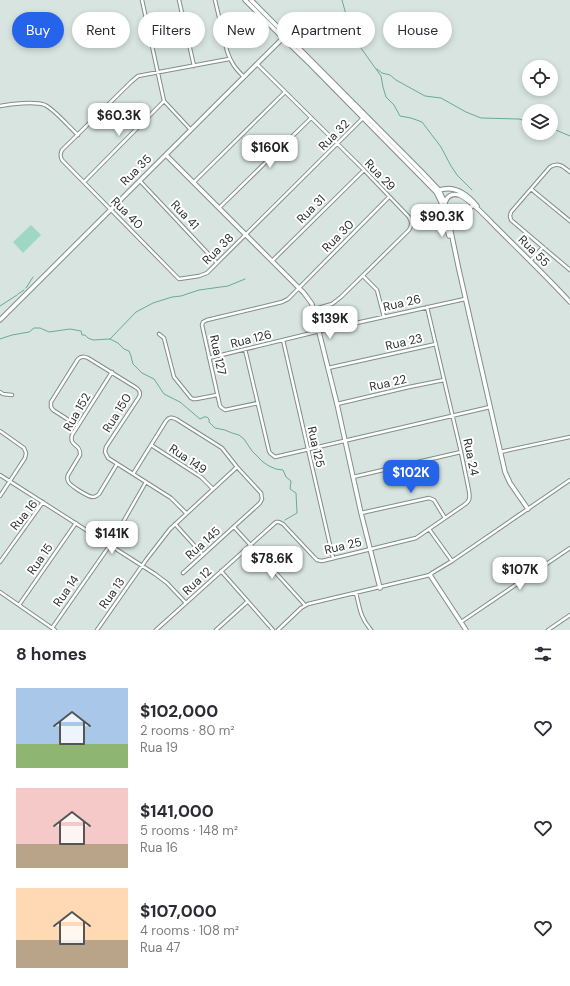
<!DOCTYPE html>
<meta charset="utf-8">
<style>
:root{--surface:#fff;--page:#f2f2f3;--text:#2b2b33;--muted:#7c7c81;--accent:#2563eb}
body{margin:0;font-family:"DM Sans",sans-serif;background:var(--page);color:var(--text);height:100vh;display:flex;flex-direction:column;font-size:15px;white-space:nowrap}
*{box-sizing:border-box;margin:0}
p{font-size:13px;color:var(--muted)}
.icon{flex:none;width:22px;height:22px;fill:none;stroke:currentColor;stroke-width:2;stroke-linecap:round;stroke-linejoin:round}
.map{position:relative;height:630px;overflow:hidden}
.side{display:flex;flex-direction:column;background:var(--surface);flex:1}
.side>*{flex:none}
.hud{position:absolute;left:12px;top:12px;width:546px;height:36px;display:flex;gap:8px}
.tools{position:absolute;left:522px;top:60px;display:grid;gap:8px}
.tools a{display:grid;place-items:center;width:36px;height:36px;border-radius:50%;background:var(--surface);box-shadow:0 2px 6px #0003;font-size:20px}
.price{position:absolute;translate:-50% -34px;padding:0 9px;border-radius:8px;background:#fff;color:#222;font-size:13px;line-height:26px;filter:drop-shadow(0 1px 2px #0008)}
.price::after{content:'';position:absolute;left:50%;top:24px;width:12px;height:9px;margin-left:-6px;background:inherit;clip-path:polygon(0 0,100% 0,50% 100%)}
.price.active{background:var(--accent);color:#fff}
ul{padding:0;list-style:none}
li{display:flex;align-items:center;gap:12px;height:100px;padding:0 16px}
li span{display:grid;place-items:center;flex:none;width:112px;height:80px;border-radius:0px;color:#555}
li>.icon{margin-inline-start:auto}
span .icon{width:48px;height:48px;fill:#fffc;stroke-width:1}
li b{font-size:17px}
h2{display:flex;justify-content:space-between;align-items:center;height:48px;padding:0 16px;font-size:17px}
.pill{padding:0 14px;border-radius:18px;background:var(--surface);box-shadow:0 2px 6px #0003;font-size:14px;line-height:36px}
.pill.active{background:var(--accent);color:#fff}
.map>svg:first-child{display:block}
</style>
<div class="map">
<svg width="570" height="630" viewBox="0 0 570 630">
<rect width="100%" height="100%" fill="#d7e4df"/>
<path fill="#9ed7c4" d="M31,225L41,235L23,253L13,242Z"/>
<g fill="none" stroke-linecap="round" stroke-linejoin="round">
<path stroke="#69ab96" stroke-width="1" d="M342,0L350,29L353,37L381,76L383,87L386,97L394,105L400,116L411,118L422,122L441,147L451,166L457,175L472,190
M377,69L382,73L390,75L396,80L425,96L441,98L466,112L481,118L519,119L529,122
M551,128L570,136
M26,288L33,277
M18,294L24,290
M0,306L17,295
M0,339L12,335L29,332L34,328H40L49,332L70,329L81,331L82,335H85L88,338L93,340L110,339L118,343L124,349L129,351L131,356L133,364L142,373L154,379L164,394L180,402L200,419L204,417H207L209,419V422L215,428L225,430L232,433L239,435L244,439L252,451L263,462L269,466L276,469L283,470L286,477L291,481L290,489L296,493L297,513L285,520
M110,339L136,312L153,303L172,297L181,296L199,290L228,286L245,279"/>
<defs>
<path id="minor" d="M142,0L164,101L191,130
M179,0L194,66
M215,0L227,51C231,63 235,68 244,77
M229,59L138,76L131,82L62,150C60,154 60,156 62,160L179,279L199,276L207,273L363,118
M257,64L364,170L409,217C412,222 412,225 409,230L341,297L332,304L315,309
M0,106C10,104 35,101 45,105C55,110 69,127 78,135
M570,172C563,166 558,162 550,167L511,212L510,216L511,220L570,270
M140,181L217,263
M84,182L164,101
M194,182L285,92
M531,189L570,221
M219,208L311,118
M272,261L364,170
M530,261L543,247
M363,276L377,290L384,317
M159,334L164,338L174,377L191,398L193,399H196L217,395
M283,340L333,558
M245,349L269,451L270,453L275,457L490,407
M209,358L320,331L465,299
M328,368L436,344
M112,372L72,435C69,447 81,443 80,455L68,475C67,477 67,478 68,481C69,485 88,497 93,497C96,497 96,496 99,494L117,464
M0,392L3,394L12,395
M258,403L225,410L222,408L220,406L202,325L203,322L207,320L282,302L288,299L389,197
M337,404L409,387L444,380
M78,426L53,410L51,407V402L78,359C81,356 84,356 88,358L135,387C139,389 141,393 139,397L106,447L105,452L108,458L171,498L186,513
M0,431L24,448L26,453L25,458L0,496
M151,445L201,477L213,489
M500,452L570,437
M133,474L166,421C169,417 171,417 176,419L222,448L237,467L261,493L262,499L260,503L183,573
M0,475L155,574L167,583L186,603
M353,477L461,452
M361,513L429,498L434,500L445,518
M175,524L203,555
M234,527L305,605
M429,529L452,561
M0,562L43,502
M221,571L273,630
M0,592L55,630
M356,593C360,609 360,617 371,630
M19,605L76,523
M461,622L570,548
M52,628L110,545L146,482
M97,630L146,560L170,529L237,467
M156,630L276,522H279L283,524L314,557L317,560L322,561L416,538L464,505C470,501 470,498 469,491L461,452L427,307
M216,630L247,602
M278,630L301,608L308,604L430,575L432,573L452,561L570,480
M548,630L570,615"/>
<path id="tertiary" d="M245,0L283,38L310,64L436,192L441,202L444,218L449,236
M251,0L421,171L439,190L445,203L459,270L505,472L510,483L528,509
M166,155L304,293L312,304L337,404L361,513L380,588
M437,191C453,184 467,194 477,206
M445,203C447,196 452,193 459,195C470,199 488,219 496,227C521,252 546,276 570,302
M447,218C457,215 467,213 473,205
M0,320L286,35
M430,575L466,630"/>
</defs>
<use href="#minor" stroke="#818e89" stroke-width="4.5"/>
<use href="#tertiary" stroke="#818e89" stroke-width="5.5"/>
<use href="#minor" stroke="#fff" stroke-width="2.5"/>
<use href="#tertiary" stroke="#fff" stroke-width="3.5"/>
</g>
<g text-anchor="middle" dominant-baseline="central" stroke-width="4" stroke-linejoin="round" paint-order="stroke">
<g font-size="12" fill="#2c312f" stroke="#fff">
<text transform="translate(334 135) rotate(-45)">Rua 32</text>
<text transform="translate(136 170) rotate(-45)">Rua 35</text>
<text transform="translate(380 175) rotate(46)">Rua 29</text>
<text transform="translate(311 209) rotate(-45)">Rua 31</text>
<text transform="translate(127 213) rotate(45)">Rua 40</text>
<text transform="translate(185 215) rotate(47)">Rua 41</text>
<text transform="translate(338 236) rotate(-45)">Rua 30</text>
<text transform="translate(218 249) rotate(-45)">Rua 38</text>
<text transform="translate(534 251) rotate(45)">Rua 55</text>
<text transform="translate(402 303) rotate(-13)">Rua 26</text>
<text transform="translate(251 339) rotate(-14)">Rua 126</text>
<text transform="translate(404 342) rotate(-13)">Rua 23</text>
<text transform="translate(218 355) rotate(78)">Rua 127</text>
<text transform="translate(388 383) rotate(-13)">Rua 22</text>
<text transform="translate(77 412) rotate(-60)">Rua 152</text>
<text transform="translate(117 413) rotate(-58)">Rua 150</text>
<text transform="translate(316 447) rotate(77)">Rua 125</text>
<text transform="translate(471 457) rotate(78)">Rua 24</text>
<text transform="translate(188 459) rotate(34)">Rua 149</text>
<text transform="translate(24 515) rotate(-51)">Rua 16</text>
<text transform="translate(203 543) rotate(-42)">Rua 145</text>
<text transform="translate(343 546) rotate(-13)">Rua 25</text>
<text transform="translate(40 559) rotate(-55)">Rua 15</text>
<text transform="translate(197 581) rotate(-43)">Rua 12</text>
<text transform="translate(66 591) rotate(-55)">Rua 14</text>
<text transform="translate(112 593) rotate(-55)">Rua 13</text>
</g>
</g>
</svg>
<div class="tools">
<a><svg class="icon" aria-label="locate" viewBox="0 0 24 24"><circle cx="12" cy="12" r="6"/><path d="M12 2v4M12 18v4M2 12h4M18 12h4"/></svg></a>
<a><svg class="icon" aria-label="layers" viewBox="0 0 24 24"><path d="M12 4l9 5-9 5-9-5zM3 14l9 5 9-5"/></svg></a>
</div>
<b class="price" style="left:119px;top:137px">$60.3K</b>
<b class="price" style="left:270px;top:169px">$160K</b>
<b class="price" style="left:442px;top:238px">$90.3K</b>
<b class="price" style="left:330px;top:340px">$139K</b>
<b class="price active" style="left:411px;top:494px">$102K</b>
<b class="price" style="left:112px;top:555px">$141K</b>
<b class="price" style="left:272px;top:580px">$78.6K</b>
<b class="price" style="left:520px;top:591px">$107K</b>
<div class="hud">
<a class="pill active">Buy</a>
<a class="pill">Rent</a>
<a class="pill">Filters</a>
<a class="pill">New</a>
<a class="pill">Apartment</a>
<a class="pill">House</a>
</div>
</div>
<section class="side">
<h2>8 homes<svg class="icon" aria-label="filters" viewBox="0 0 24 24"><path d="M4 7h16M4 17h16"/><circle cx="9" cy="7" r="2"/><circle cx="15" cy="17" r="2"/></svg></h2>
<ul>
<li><span style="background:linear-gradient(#a9c7e8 70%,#8fb573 0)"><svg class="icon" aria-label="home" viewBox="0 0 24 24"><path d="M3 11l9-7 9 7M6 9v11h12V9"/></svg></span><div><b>$102,000</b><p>2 rooms · 80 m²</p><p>Rua 19</p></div><svg class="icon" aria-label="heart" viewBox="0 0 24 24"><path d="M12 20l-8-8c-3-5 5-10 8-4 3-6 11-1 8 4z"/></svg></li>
<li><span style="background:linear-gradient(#f6c9c9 70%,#b9a48a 0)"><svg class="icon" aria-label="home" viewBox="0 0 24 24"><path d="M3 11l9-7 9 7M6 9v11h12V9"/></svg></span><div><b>$141,000</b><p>5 rooms · 148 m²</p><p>Rua 16</p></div><svg class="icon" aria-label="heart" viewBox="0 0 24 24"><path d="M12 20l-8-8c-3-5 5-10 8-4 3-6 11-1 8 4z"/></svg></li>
<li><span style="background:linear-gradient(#ffd9b3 65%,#b9a48a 0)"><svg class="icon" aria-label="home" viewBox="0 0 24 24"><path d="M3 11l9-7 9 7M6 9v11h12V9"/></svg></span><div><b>$107,000</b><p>4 rooms · 108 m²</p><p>Rua 47</p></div><svg class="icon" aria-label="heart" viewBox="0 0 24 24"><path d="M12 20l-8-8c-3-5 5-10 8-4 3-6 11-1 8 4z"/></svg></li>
</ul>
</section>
